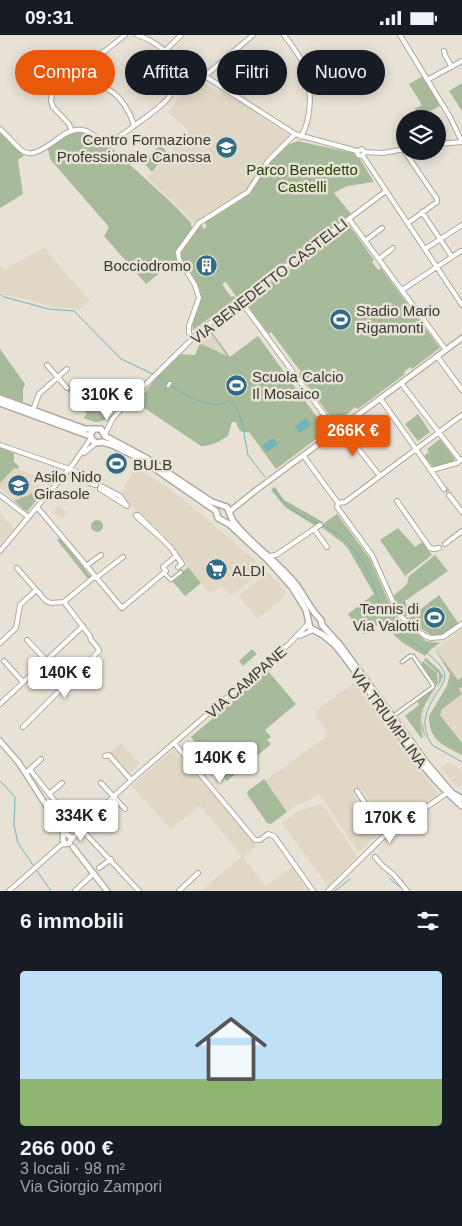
<!DOCTYPE html>
<html lang="it">
<meta charset="utf-8">
<style>
:root{--surface:#171b24;--page:#242831;--text:#f1f3f6;--muted:#9ea1a6;--line:#363941;--accent:#ea580c}
body{margin:0;font-family:Helvetica,sans-serif;background:var(--page);color:var(--text);height:100vh;display:flex;flex-direction:column;font-size:19px;white-space:nowrap}
*{box-sizing:border-box;margin:0}
p{font-size:16px;color:var(--muted)}
.icon{flex:none;width:28px;height:28px;fill:none;stroke:currentColor;stroke-width:2;stroke-linecap:round;stroke-linejoin:round}
.map{position:relative;height:856px;overflow:hidden}
.side{display:flex;flex-direction:column;background:var(--surface);flex:1}
.side>*{flex:none}
.top-card{position:absolute;left:15px;top:15px;width:432px;height:45px;display:flex;gap:10px}
.tools{position:absolute;left:396px;top:75px;display:grid;gap:10px}
.tools a{display:grid;place-items:center;width:50px;height:50px;border-radius:50%;background:var(--surface);box-shadow:0 2px 12px #0003;font-size:25px}
.price{position:absolute;translate:-50% -42px;padding:0 11px;border-radius:5px;background:#fff;color:#222;font-size:16px;line-height:32px;filter:drop-shadow(0 1px 2px #0008)}
.price::after{content:'';position:absolute;left:50%;top:30px;width:15px;height:11px;margin-left:-8px;background:inherit;clip-path:polygon(0 0,100% 0,50% 100%)}
.price.active{background:var(--accent);color:#fff}
ul{padding:0;list-style:none}
li{display:grid;align-content:center;gap:10px;height:265px;padding:0 20px}
li+li{border-top:1px solid var(--line)}
li span{display:grid;place-items:center;height:155px;border-radius:5px;color:#555}
li>.icon{margin-inline-start:auto}
span .icon{width:90px;height:90px;fill:#fffc;stroke-width:1}
li b{font-size:21px}
h2{display:flex;justify-content:space-between;align-items:center;height:60px;padding:0 20px;font-size:21px}
.pill{padding:0 18px;border-radius:22px;background:var(--surface);box-shadow:0 2px 12px #0003;font-size:18px;line-height:45px}
.pill.active{background:var(--accent);color:#fff}
.status{display:flex;justify-content:space-between;align-items:center;height:35px;padding:0 25px;background:var(--surface);direction:ltr}
.status svg{height:14px;fill:currentColor}
.map>svg:first-child{display:block}
</style>
<div class="status"><b>09:31</b><svg viewBox="0 0 49 12"><path d="M0 12V9h3v3zM5 12V6h3v6zM10 12V3h3v9zM15 12V0h3v12zM26 1h20v11H26zM47 4h2v5h-2z"/></svg></div>
<div class="map">
<svg width="462" height="856" viewBox="0 0 462 856">
<rect width="100%" height="100%" fill="#e8e1d6"/>
<path fill="#e1d7c5" d="M187,37L194,38L220,60L224,56L287,99L288,102L285,108L266,125L248,155L195,188L148,143L189,96L168,77L181,62L175,56L179,47L178,45L183,39Z
M44,213L90,266L79,275L71,273H56L22,263L4,260L0,257V228L4,235Z
M208,294L228,321L194,305Z
M136,431L184,465L265,534L231,561L221,550L211,559L165,505L120,460Z
M14,433L34,440L32,447L38,451L31,459L14,466L0,453V448Z
M59,470L67,477L62,484L53,477Z
M0,478L14,494L0,509Z
M268,537L287,559L258,584L239,561Z
M462,594V720L436,705L429,686L431,677L447,651L450,642L446,631L435,615Z
M355,647L419,735L440,760L415,778L414,776L388,793L361,753L353,758L379,798L359,817L319,759L308,766L296,770L287,777L265,746L327,701L326,694L315,681L316,676Z
M121,708L140,729L128,740L109,718Z
M174,714L256,811L243,822L265,851L292,832L308,856H201L242,821L200,771L171,794L132,751Z
M449,726L453,731L456,730L462,737V753L460,750L457,752L441,733Z
M320,769L325,773L357,821L328,851L282,788L298,776Z"/>
<path fill="#a7bb9b" d="M423,41L440,71L420,81L415,74L422,70L409,49Z
M462,48V76L449,56Z
M0,97L24,121L19,124L18,126L23,159L0,173Z
M72,97H77L86,99L114,115L176,172L191,188L192,195L176,219V225L146,249L104,201L109,192L50,124L48,114Z
M298,106L353,118L360,124L374,147L347,151L334,158L351,179L237,263L226,247L222,249L231,262L234,261L236,264L193,295C190,281 201,273 201,261C201,245 178,231 180,219C181,215 186,210 188,206C192,200 196,195 201,190L204,194L207,191L204,187L249,159L267,129L285,111Z
M160,110L168,118L152,137L143,127Z
M349,190L374,225L372,227L378,235L381,233L440,313L412,334L410,332L404,337L405,339L358,374L355,372L336,389L299,339L301,337L271,297L269,299L245,267L275,244L277,246L283,241L282,240Z
M209,293L230,322L258,301L327,396L276,434L249,397C239,398 239,395 236,387H232L228,401C220,406 210,412 201,411L137,368L156,343L180,319L195,320L200,308L227,321L208,294Z
M0,314L25,349L23,354V367L0,359Z
M78,345L110,381C98,390 96,387 83,383L87,379L67,355Z
M418,379L430,397L418,406L405,389Z
M440,404L455,424L453,427L434,433L424,421L429,417L427,414Z
M0,413L14,418V427L19,431L18,434L14,433L0,448Z
M38,451L44,456L27,477L14,466L31,459Z
M275,452L284,465L323,487L317,492L285,472L271,455Z
M337,479L370,524L395,581L426,606L440,608L431,614L425,621L403,608L395,601L383,586L363,600L348,579L374,559L349,515L343,508L320,491Z
M91 491a6 6 0 1 1 12 0a6 6 0 1 1-12 0Z
M398,493L415,512L422,507L432,520L405,541L380,505Z
M60,503L91,542L88,544L57,505Z
M435,520L448,536L405,566L409,578L405,582L398,575L393,561L407,549L409,541Z
M188,532L201,548L185,561L172,546Z
M439,560L459,589L443,600L432,601L408,584Z
M252,614L257,619L243,631L239,626Z
M435,614L458,645L462,642V652L459,654L462,659L442,674L440,680L462,708V720C443,710 429,706 429,681L447,651L450,639Z
M426,623L440,636L443,641L441,646L423,677L422,686L426,704C410,674 441,665 439,639L424,625Z
M423,626L437,638L438,647L436,652L435,649L421,630Z
M268,636L296,669L265,695L271,702L267,705L271,709L227,746L191,702Z
M435,653C423,673 417,678 423,702L421,703L405,681L419,670L417,666Z
M264,744L287,777L271,789L267,788L247,759L248,756Z"/>
<path fill="#72b4b9" d="M306,383L311,390L300,398L295,391Z
M273,403L278,409L267,417L262,410Z"/>
<g fill="none" stroke-linecap="round" stroke-linejoin="round">
<path stroke="#72b4b9" stroke-width="1" d="M0,259L4,262L49,274L74,276L121,324L153,339
M156,341C173,352 208,379 228,366L234,368L242,388L248,420L265,442
M273,453C280,463 287,471 297,478C312,487 329,491 343,503C356,514 366,532 372,547C378,560 379,575 387,586C401,603 435,618 444,637C451,653 409,674 432,710L462,727
M0,746L15,762L14,790L18,808L33,830
M37,836L51,856
M390,844L405,856
M335,856L350,844"/>
<path stroke="#c5bfb6" stroke-width="4" stroke-dasharray="4 2" stroke-linecap="butt" d="M446,453L450,459"/>
<defs>
<path id="pedestrian" d="M168,351L170,348
M164,538L171,545L181,537
M396,679L433,652V650L413,621H410L402,627"/>
<path id="minor" d="M137,0C157,6 171,21 184,36
M284,0C292,10 300,21 305,33C312,54 312,83 301,102
M400,0L450,82L462,107
M165,16L181,0
M444,16L445,20L452,32
M205,41L253,0
M427,45L462,26
M109,55C121,61 131,79 134,91
M0,94C25,117 23,129 55,106C60,102 66,97 72,96C99,88 93,123 130,94C141,85 161,73 169,62C174,54 175,41 184,36C192,32 199,37 205,41L295,99L357,116L362,114L364,117L363,121
M72,96L69,89L53,72L51,66L52,59L67,37L105,16L125,0
M438,109L462,107
M403,114L437,164V167L408,188
M357,116L358,120L363,121L462,270
M364,117L383,118L405,114
M422,177L452,222
M349,184L446,315
M365,206L382,193
M425,214L462,190
M379,224L393,213
M402,255L461,216
M240,265L336,396
M192,304L189,298V291L199,263L195,250L179,224L178,217L199,188L248,157L268,126L295,99
M437,321L462,355
M47,330L67,353
M401,348L460,425
M380,363L444,454
M33,375L39,359L67,334
M341,392L380,441
M105,399L113,383L124,371L202,294L386,156
M0,410L75,436L83,441L84,443L82,444L72,437
M84,418L96,408
M303,420L338,468L337,472L372,520L399,580L425,601L431,603L443,602L462,589
M432,435L457,428L462,424
M90,445L96,450L89,448L88,446Z
M101,451L120,461L127,471L100,454Z
M0,460L28,482
M449,460L462,477
M397,466L430,513L434,514L439,513
M338,468L345,467L462,380
M37,472L122,573L166,536L163,532L176,521
M136,480H138L162,504L137,482Z
M314,494L327,512
M162,504L171,513L182,529L178,532
M445,509L462,496
M0,516L74,428L91,403
M269,521L276,520L320,490
M86,531L101,520
M17,533L46,566L51,568L64,567L94,542
M96,543L123,522
M300,601L313,595
M27,605L46,625
M0,608L16,593L20,570L36,555
M4,626L23,647
M0,669L83,591
M23,692L99,616L98,613L91,605L90,601L64,567
M174,708L255,805H260L268,799L274,801L313,856
M105,721L109,720L131,745
M28,736L41,724
M25,737L31,736L62,775L81,794
M101,748L125,774
M357,756L386,800
M49,759L62,748
M82,795L139,856
M72,804L114,761L137,740L290,608L309,588
M375,822L383,831L394,840L407,856
M99,833L111,824
M9,856L61,810L66,809
M75,856L94,838
M179,856L198,838
M328,856L382,803L447,758"/>
<path id="tertiary" d="M229,477L255,456L462,303
M0,706L19,728L63,797L71,802L70,808L66,809L63,806V797
M73,812L107,856"/>
<path id="secondary" d="M0,363L85,394H101L105,401L146,423L212,467L227,472C230,477 230,481 233,486C250,509 276,525 294,547C304,559 310,575 321,585L322,590L340,610L428,730L452,758L462,764
M0,368L90,401
M94,394L90,400L93,406L98,408L102,407L112,410L141,424L216,476L218,483L229,489L269,526L292,552L306,575L310,593L323,600L334,609C378,662 410,727 462,771"/>
</defs>
<use href="#pedestrian" stroke="#afa99e" stroke-width="5"/>
<use href="#minor" stroke="#afa99e" stroke-width="6"/>
<use href="#tertiary" stroke="#afa99e" stroke-width="7"/>
<use href="#secondary" stroke="#afa99e" stroke-width="8"/>
<use href="#pedestrian" stroke="#fff" stroke-width="2.5"/>
<use href="#minor" stroke="#fff" stroke-width="4"/>
<use href="#tertiary" stroke="#fff" stroke-width="4.5"/>
<use href="#secondary" stroke="#fff" stroke-width="5"/>
</g>
<defs>
<symbol id="school-disc" viewBox="-11 -11 22 22"><circle r="9.5" fill="#326b85" stroke="#e8e1d6"/><path d="M0-5L7-2L0 1L-7-2ZM-4 1L0 2.5L4 1V4Q0 6-4 4Z" fill="#fff"/></symbol>
<symbol id="building-disc" viewBox="-11 -11 22 22"><circle r="9.5" fill="#326b85" stroke="#e8e1d6"/><path d="M-4-6H4V6H1V3H-1V6H-4ZM-2.5-4.3h1.7v1.8h-1.7ZM.8-4.3h1.7v1.8H.8ZM-2.5-1h1.7V.8h-1.7ZM.8-1h1.7V.8H.8Z" fill="#fff"/></symbol>
<symbol id="stadium-disc" viewBox="-11 -11 22 22"><circle r="9.5" fill="#326b85" stroke="#e8e1d6"/><path d="M0-5a6.5 5 0 1 0 0 10a6.5 5 0 1 0 0-10ZM-3.5-1.8h7v3.6h-7Z" fill="#fff"/></symbol>
<symbol id="supermarket-disc" viewBox="-11 -11 22 22"><circle r="9.5" fill="#326b85" stroke="#e8e1d6"/><path d="M-6-5.5h2.5l.6 2H6L4.5 2H-2.5L-4.4-4H-6ZM-1.5 3.2a1.3 1.3 0 1 0 .1 0ZM3 3.2a1.3 1.3 0 1 0 .1 0Z" fill="#fff"/></symbol>
</defs>
<g fill-rule="evenodd">
<use href="#school-disc" x="214" y="100" width="25" height="25"/>
<use href="#building-disc" x="194" y="218" width="25" height="25"/>
<use href="#stadium-disc" x="328" y="272" width="25" height="25"/>
<use href="#stadium-disc" x="224" y="338" width="25" height="25"/>
<use href="#stadium-disc" x="104" y="416" width="25" height="25"/>
<use href="#school-disc" x="6" y="438" width="25" height="25"/>
<use href="#supermarket-disc" x="204" y="522" width="25" height="25"/>
<use href="#stadium-disc" x="422" y="570" width="25" height="25"/>
</g>
<g text-anchor="middle" dominant-baseline="central" stroke-width="5" stroke-linejoin="round" paint-order="stroke">
<g font-size="15" fill="#3b3934" stroke="#e8e1d6" text-anchor="start">
<text x="211" y="104" text-anchor="end">Centro Formazione<tspan x="211" dy="17">Professionale Canossa</tspan></text>
<text x="191" y="230" text-anchor="end">Bocciodromo</text>
<text x="356" y="275">Stadio Mario<tspan x="356" dy="17">Rigamonti</tspan></text>
<text x="252" y="341">Scuola Calcio<tspan x="252" dy="17">Il Mosaico</tspan></text>
<text x="133" y="429">BULB</text>
<text x="34" y="441">Asilo Nido<tspan x="34" dy="17">Girasole</tspan></text>
<text x="232" y="535">ALDI</text>
<text x="419" y="573" text-anchor="end">Tennis di<tspan x="419" dy="17">Via Valotti</tspan></text>
</g>
<g font-size="15" fill="#234301" stroke="#e8e1d6">
<text x="302" y="134">Parco Benedetto<tspan x="302" dy="17">Castelli</tspan></text>
</g>
<g font-size="15" fill="#3b3934" stroke="#e8e1d6">
<text transform="translate(269 246) rotate(-38)">VIA BENEDETTO CASTELLI</text>
<text transform="translate(246 647) rotate(-41)">VIA CAMPANE</text>
<text transform="translate(389 683) rotate(54)">VIA TRIUMPLINA</text>
</g>
</g>
</svg>
<div class="tools">
<a><svg class="icon" aria-label="layers" viewBox="0 0 24 24"><path d="M12 4l9 5-9 5-9-5zM3 14l9 5 9-5"/></svg></a>
</div>
<b class="price" style="left:107px;top:386px">310K €</b>
<b class="price active" style="left:353px;top:422px">266K €</b>
<b class="price" style="left:65px;top:664px">140K €</b>
<b class="price" style="left:220px;top:749px">140K €</b>
<b class="price" style="left:81px;top:807px">334K €</b>
<b class="price" style="left:390px;top:809px">170K €</b>
<div class="top-card">
<a class="pill active">Compra</a>
<a class="pill">Affitta</a>
<a class="pill">Filtri</a>
<a class="pill">Nuovo</a>
</div>
</div>
<section class="side">
<h2>6 immobili<svg class="icon" aria-label="filters" viewBox="0 0 24 24"><path d="M4 7h16M4 17h16"/><circle cx="9" cy="7" r="2"/><circle cx="15" cy="17" r="2"/></svg></h2>
<ul>
<li><span style="background:linear-gradient(#bfe0f5 70%,#8fb573 0)"><svg class="icon" aria-label="home" viewBox="0 0 24 24"><path d="M3 11l9-7 9 7M6 9v11h12V9"/></svg></span><div><b>266 000 €</b><p>3 locali · 98 m²</p><p>Via Giorgio Zampori</p></div></li>
</ul>
</section>
